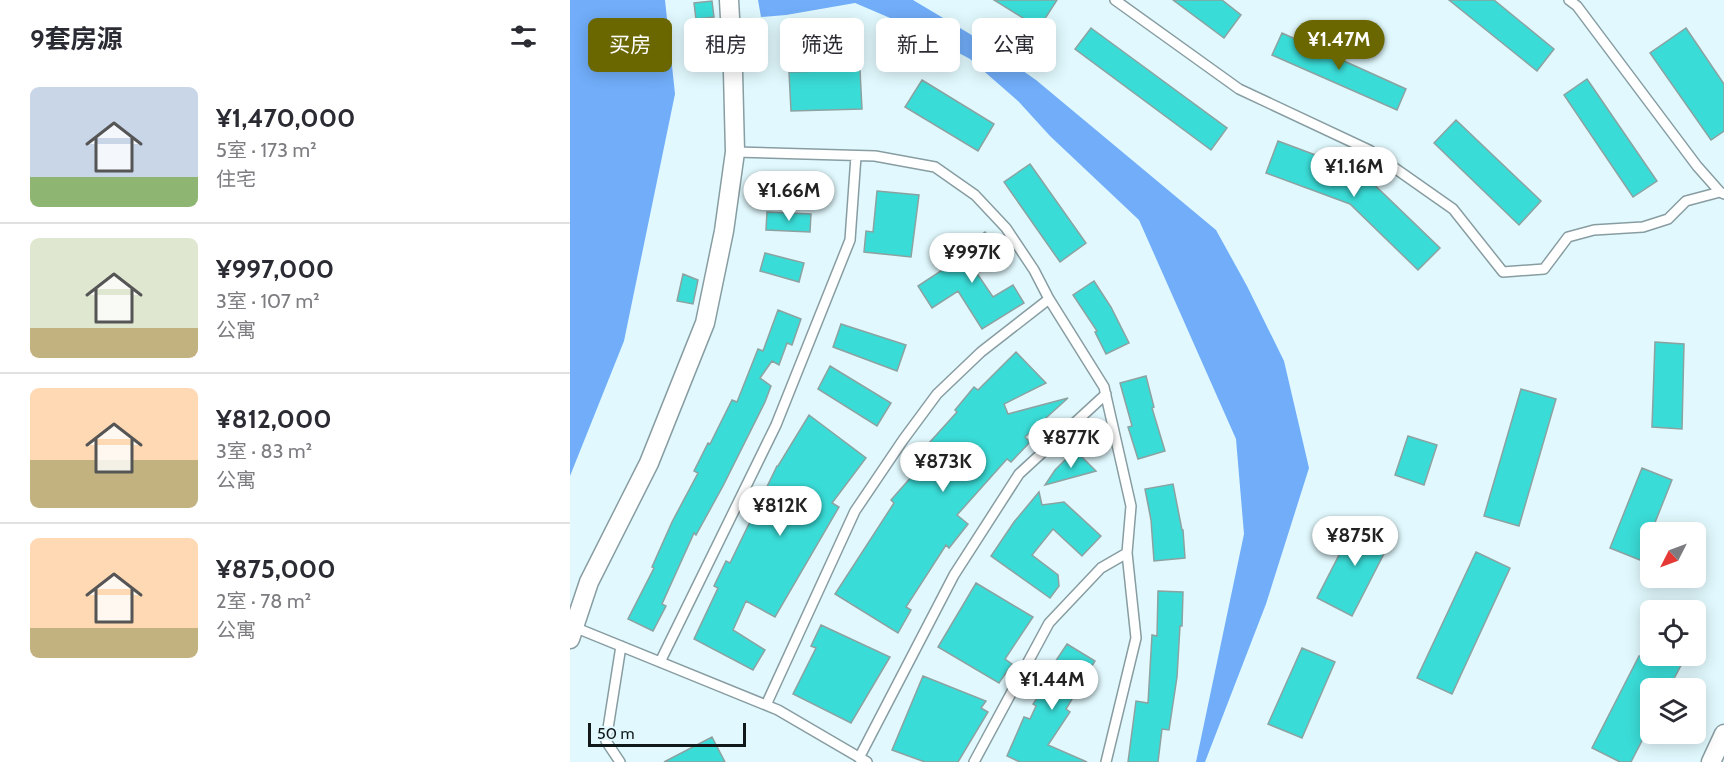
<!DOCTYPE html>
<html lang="zh">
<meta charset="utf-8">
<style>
:root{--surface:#fff;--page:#f2f2f3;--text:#2b2b33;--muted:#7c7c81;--line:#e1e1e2;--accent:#6a6600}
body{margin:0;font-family:Cabin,"Noto Sans SC",sans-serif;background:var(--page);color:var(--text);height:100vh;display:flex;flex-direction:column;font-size:22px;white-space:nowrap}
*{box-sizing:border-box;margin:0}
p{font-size:20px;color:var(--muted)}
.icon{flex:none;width:33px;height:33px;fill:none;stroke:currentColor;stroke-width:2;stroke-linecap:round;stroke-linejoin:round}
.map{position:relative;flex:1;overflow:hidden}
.side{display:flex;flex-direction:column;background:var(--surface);width:570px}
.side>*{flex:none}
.guide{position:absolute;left:18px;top:18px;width:570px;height:54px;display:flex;gap:12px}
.needle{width:39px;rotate:228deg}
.fabs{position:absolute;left:1070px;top:522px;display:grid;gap:12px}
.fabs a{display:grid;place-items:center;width:66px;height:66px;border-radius:9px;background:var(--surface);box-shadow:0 3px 15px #0003;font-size:30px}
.scale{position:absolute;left:18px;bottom:15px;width:158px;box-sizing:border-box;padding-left:6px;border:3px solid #10181a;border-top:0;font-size:16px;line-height:21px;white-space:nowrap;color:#10181a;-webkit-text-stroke:4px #e1f9fe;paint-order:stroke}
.price{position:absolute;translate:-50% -51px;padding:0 14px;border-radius:21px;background:#fff;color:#222;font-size:20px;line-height:39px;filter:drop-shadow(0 2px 3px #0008)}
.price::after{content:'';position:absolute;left:50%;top:36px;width:18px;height:14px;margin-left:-9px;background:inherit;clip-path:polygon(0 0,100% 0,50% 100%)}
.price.selected{background:var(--accent);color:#fff}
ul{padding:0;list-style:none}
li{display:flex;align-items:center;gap:18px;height:150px;padding:0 30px}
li+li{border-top:2px solid var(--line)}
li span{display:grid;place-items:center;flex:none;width:168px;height:120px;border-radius:9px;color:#555}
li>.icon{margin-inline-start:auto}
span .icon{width:72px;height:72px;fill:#fffc;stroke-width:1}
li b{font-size:26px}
h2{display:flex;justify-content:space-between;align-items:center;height:72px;padding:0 30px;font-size:26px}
.pill{padding:0 21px;border-radius:9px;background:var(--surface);box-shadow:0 3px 15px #0003;font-size:21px;line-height:54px}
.pill.selected{background:var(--accent);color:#fff}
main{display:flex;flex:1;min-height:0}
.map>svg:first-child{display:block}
</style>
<main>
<section class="side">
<h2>9套房源<svg class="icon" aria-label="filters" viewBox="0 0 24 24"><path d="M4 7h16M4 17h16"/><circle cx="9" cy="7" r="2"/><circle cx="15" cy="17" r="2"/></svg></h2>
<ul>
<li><span style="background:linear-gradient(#c9d6e8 75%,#8fb573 0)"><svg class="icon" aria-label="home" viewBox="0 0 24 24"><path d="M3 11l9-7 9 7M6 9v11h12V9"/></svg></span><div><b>¥1,470,000</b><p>5室 · 173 m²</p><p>住宅</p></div></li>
<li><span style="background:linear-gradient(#dfe7d0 75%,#c2b280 0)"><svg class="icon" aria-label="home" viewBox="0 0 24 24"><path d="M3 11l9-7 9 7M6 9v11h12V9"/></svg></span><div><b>¥997,000</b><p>3室 · 107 m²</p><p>公寓</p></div></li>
<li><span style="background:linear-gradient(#ffd9b3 60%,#c2b280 0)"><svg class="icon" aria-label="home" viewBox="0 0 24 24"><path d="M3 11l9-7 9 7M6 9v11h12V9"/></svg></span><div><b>¥812,000</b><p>3室 · 83 m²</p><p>公寓</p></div></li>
<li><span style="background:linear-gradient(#ffd9b3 75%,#c2b280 0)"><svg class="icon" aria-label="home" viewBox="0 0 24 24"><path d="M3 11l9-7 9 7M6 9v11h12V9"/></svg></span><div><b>¥875,000</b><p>2室 · 78 m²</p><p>公寓</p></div></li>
</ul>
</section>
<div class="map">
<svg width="1154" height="762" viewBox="0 0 1154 762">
<rect width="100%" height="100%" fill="#e1f9fe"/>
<path fill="#71adf9" d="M0,0H95L105,94L54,341L0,476Z
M188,0H343L400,34L466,80L646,230L677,286L714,361L739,468L696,604L635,762H626L674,534L666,439L569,220L480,136L449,102L400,59L339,26L285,3L216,15L191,17Z"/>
<path fill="#3adcd7" stroke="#8ca2a1" stroke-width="1.5" d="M424,0H487L469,28Z
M603,0H652L671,15L654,38Z
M879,0H924L984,49L967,71Z
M142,1L144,17L126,19L124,3Z
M521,28L657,128L641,150L505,49Z
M1116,28L1154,84V131L1141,140L1080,53Z
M712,33L836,89L827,110L702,55Z
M144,45L147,67L125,70L122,49Z
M290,70L292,109L221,111L219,72Z
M1017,79L1087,181L1063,197L994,95Z
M352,80L424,124L408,151L335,107Z
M886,120L971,201L949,225L864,143Z
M708,141L791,172L870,248L848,270L780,204L696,173Z
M460,164L516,243L490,262L434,182Z
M307,191L349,195L341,257L294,252L296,231L303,232Z
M197,212L241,214L240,232L196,230Z
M415,232L431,254L406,272L423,297L443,285L454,303L412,329L388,291L362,308L348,286L383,263L375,262Z
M195,253L234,263L229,282L190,271Z
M113,274L128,280L123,304L107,301Z
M524,281L541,307L559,343L536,354L525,332L527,331L503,295Z
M208,310L231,319L222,345L217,343L209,365L202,361L190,378L201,386L195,402L153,486L126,535L124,533L92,604L96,606L83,631L58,619L84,568L82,567L102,522L128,473L124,471L138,443L140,444L162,400L167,402L188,349L193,351Z
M271,324L336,345L327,371L263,347Z
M1085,342L1114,344L1112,429L1082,427Z
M446,352L476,383L434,404L438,414L498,398L455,437L460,442L441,462L437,459L387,515L398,524L379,548L376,545L336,607L341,610L328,633L265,594L324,503L321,500L357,459L350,453L387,412L385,410L404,387L408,390Z
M260,366L321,403L307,426L248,389Z
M576,376L584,407L582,408L595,451L568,459L558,427L562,426L550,383Z
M951,389L986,399L949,526L914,516Z
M239,415L296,458L262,503L269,507L205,617L176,601L163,630L195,650L183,670L124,639L148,588L144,586L156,561L160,563L207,466H208Z
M838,436L867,445L854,485L825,475Z
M505,450L526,471L475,485L485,470Z
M1072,468L1102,480L1070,560L1040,548Z
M603,484L612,530H613L615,558L584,561L581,520L575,489Z
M469,492L472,505L494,502L531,536L512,556L483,529L462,555L488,575L489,586L480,598L421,556L444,522Z
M788,518L823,536L782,616L747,598Z
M906,552L940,568L882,694L847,678Z
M406,583L463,617L435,659L442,664L429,683L368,647Z
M588,591L613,592L612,626H610L607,677L599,730L592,729L588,762H558L566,701L578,703L582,635L587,636Z
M251,625L320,657L281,723L223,694L246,648L241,646Z
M497,644L525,661L496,709L500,712L478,745L517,762H450L437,756L454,717L460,719L466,706L463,704L486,671L481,668Z
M732,648L765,662L732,738L698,724Z
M1069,656H1116L1099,688H1080V725L1061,762H1050L1022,748Z
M353,676L416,701L411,708L418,712L388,762H355L322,750Z
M142,737L155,762H94Z"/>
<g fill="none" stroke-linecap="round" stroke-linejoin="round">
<defs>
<path id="service" d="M545,0L669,89L799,150L883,209L933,272L974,269L998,237L1024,230L1073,227L1098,219L1116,201L1150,192
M999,0L1007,6L1127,166L1150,192L1154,194
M165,152L305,156L365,167L405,195L436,228L464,270L479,299L411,352L367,394L333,440L285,511L196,705
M479,299L534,387L561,506L557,553L566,638L536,762
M4,627L208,710L297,762
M90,662L206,425L280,240L286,156
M289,758L384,575L449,474L536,394
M50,762L36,741L51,646
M404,762L479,623L531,568L557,553"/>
<path id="minor" d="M0,639L19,582L79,463L135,323L154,231L165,152L163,72L159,0
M1141,762L1154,734"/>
</defs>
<use href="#service" stroke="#889da2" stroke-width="12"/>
<use href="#minor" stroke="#889da2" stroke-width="21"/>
<use href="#service" stroke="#fff" stroke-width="9"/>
<use href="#minor" stroke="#fff" stroke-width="18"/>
</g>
</svg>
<div class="fabs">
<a><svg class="needle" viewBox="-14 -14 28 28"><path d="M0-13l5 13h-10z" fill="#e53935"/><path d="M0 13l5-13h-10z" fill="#7c7c81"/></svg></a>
<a><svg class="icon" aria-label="locate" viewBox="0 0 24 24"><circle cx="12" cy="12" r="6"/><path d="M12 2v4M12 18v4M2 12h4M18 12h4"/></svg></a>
<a><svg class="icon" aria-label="layers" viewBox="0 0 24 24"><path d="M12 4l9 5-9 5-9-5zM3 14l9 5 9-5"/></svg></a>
</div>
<div class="scale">50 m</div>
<b class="price selected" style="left:769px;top:71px">¥1.47M</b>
<b class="price" style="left:784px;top:198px">¥1.16M</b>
<b class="price" style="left:219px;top:222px">¥1.66M</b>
<b class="price" style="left:402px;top:284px">¥997K</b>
<b class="price" style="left:501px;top:469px">¥877K</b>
<b class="price" style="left:373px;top:493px">¥873K</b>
<b class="price" style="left:210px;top:537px">¥812K</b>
<b class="price" style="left:785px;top:567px">¥875K</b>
<b class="price" style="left:482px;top:711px">¥1.44M</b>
<div class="guide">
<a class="pill selected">买房</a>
<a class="pill">租房</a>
<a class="pill">筛选</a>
<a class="pill">新上</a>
<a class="pill">公寓</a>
</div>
</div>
</main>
